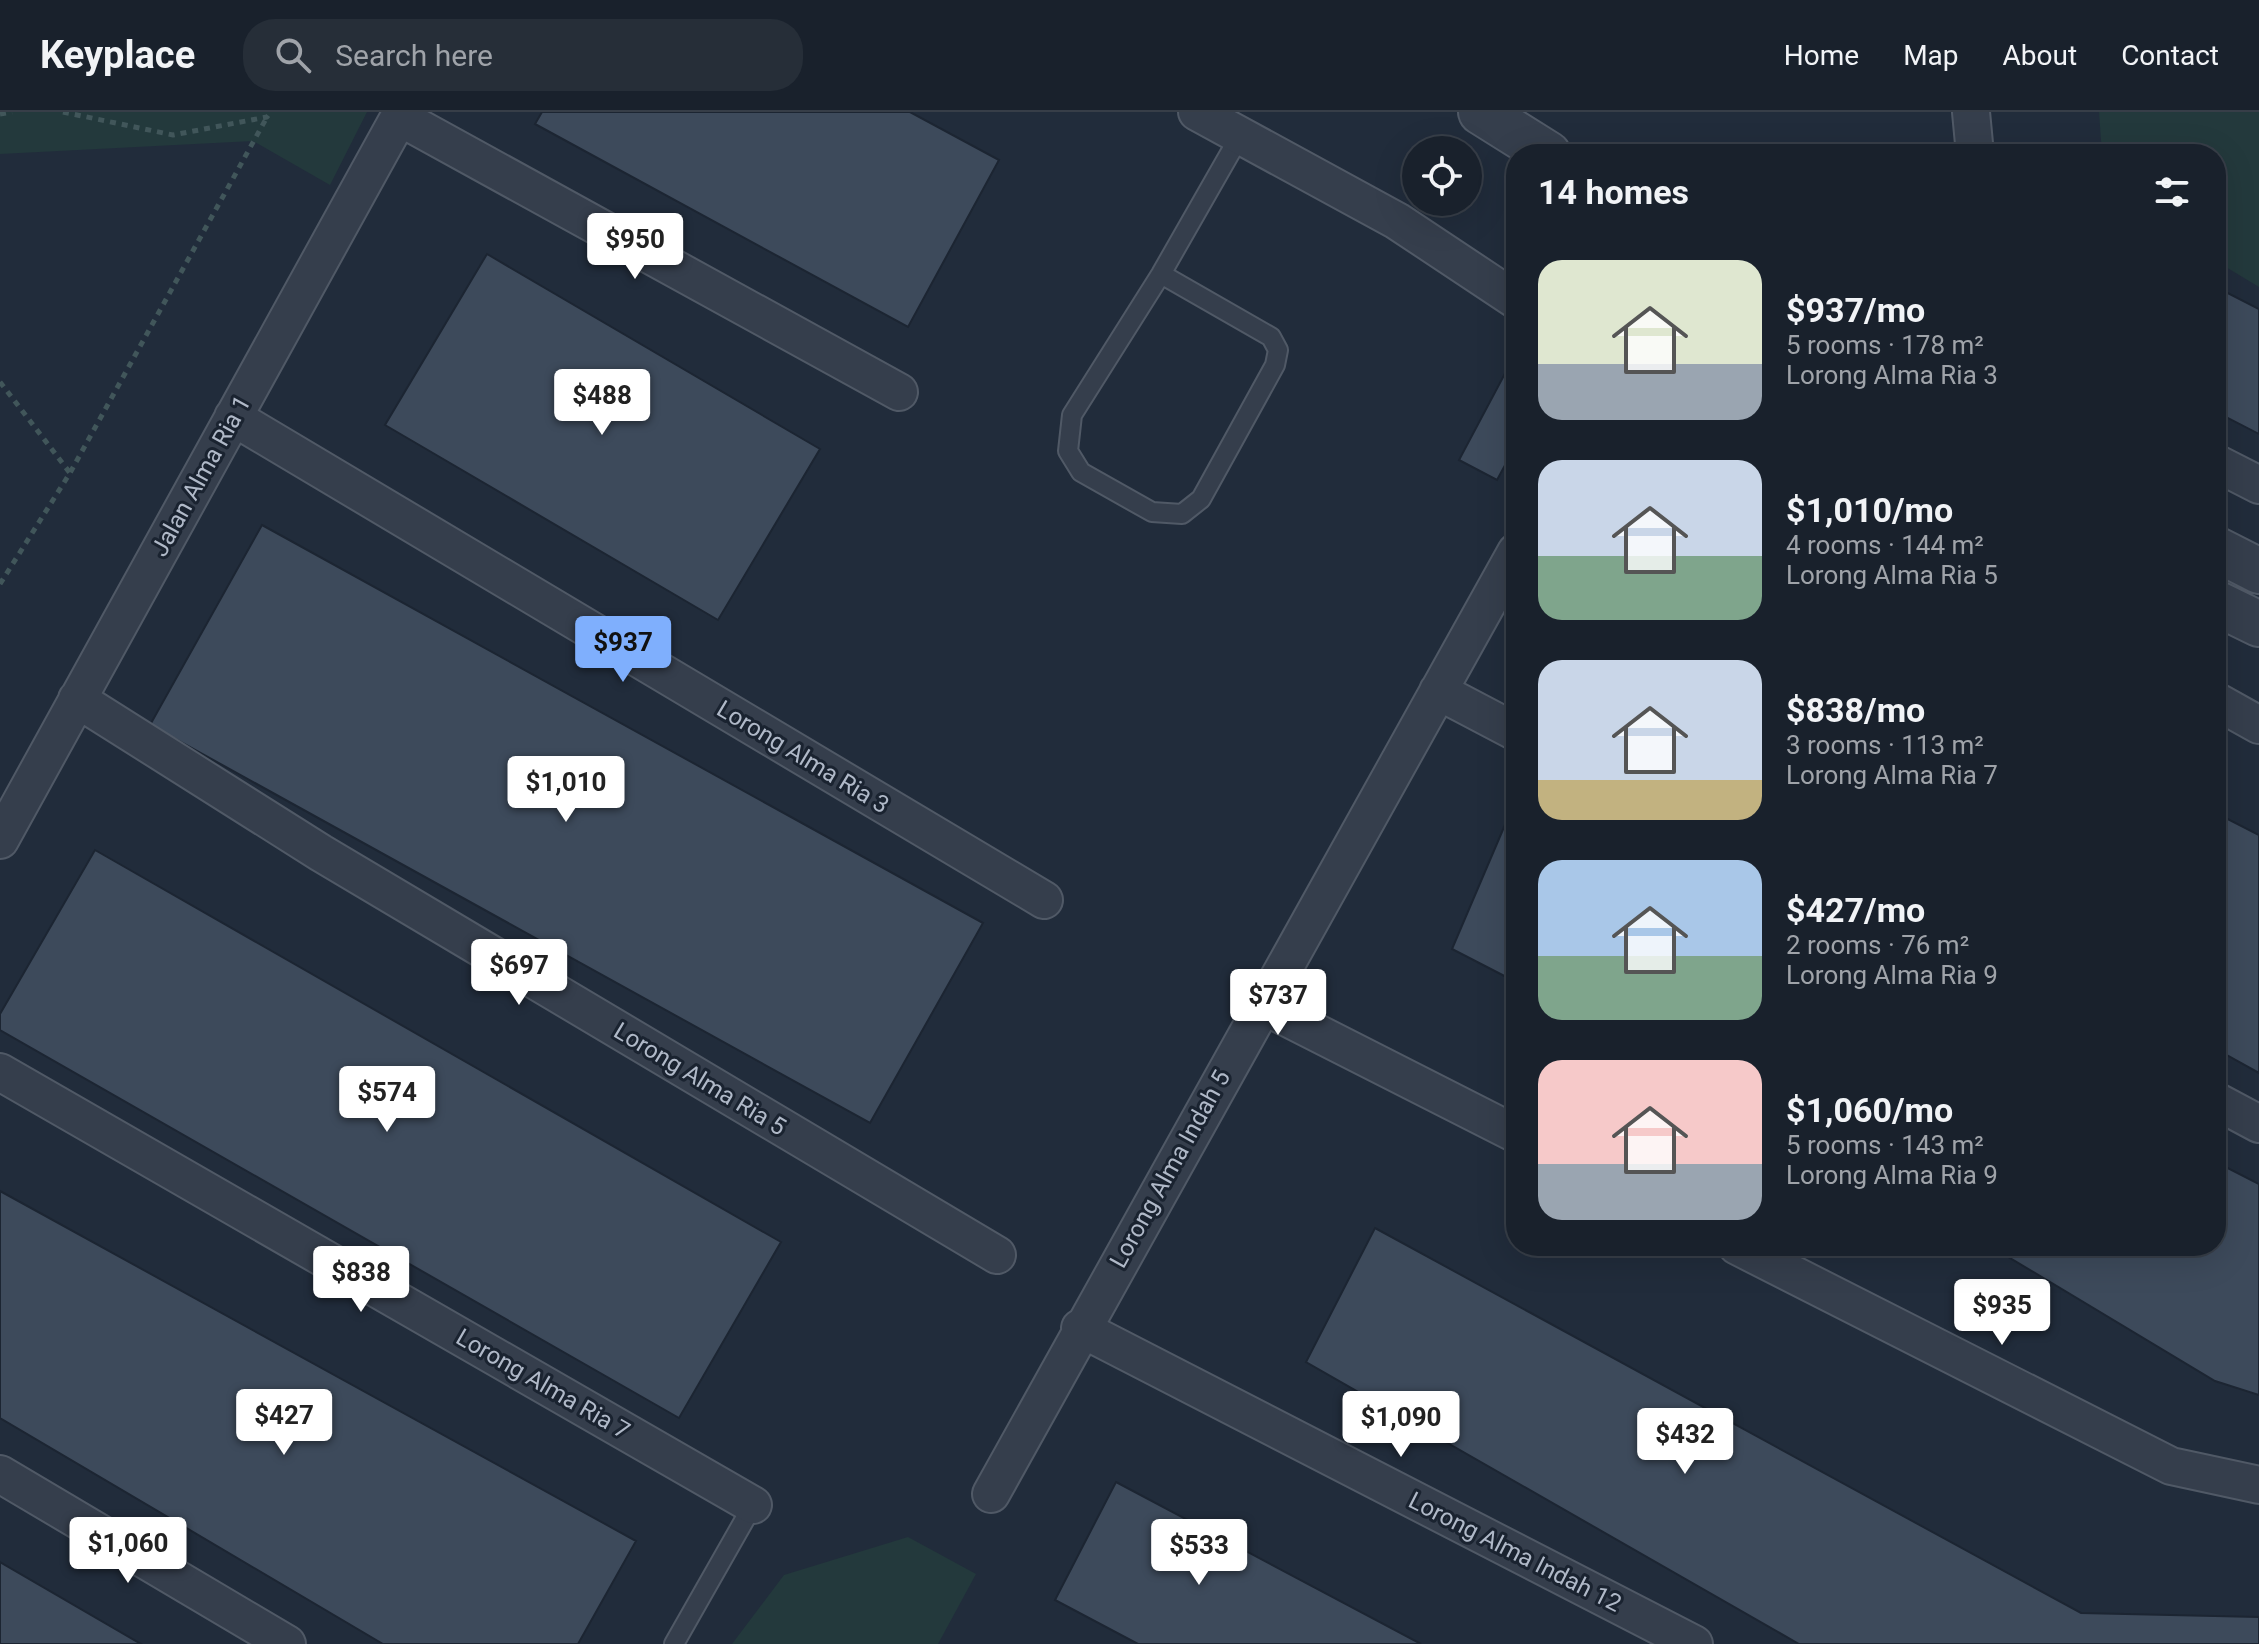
<!DOCTYPE html>
<meta charset="utf-8">
<style>
:root{--surface:#19212c;--page:#262e38;--text:#f1f3f6;--muted:#9fa3a9;--line:#373e48;--accent:#7faffd}
body{margin:0;font-family:Roboto,sans-serif;background:var(--page);color:var(--text);height:100vh;display:flex;flex-direction:column;font-size:30px;white-space:nowrap}
*{box-sizing:border-box;margin:0}
p{font-size:26px;color:var(--muted)}
.icon{flex:none;width:44px;height:44px;fill:none;stroke:currentColor;stroke-width:2;stroke-linecap:round;stroke-linejoin:round}
.map{position:relative;flex:1;overflow:hidden}
.drawer{position:absolute;left:1506px;top:32px;width:720px;height:1112px;display:flex;flex-direction:column;background:var(--surface);border-radius:32px;box-shadow:0 8px 32px #0002,0 0 0 2px var(--line)}
.drawer>*{flex:none}
.tools{position:absolute;left:1402px;top:24px;display:grid;gap:16px}
.tools a{display:grid;place-items:center;width:80px;height:80px;border-radius:50%;background:var(--surface);box-shadow:0 8px 32px #0002,0 0 0 2px var(--line);font-size:40px}
.price{position:absolute;translate:-50% -68px;padding:0 18px;border-radius:8px;background:#fff;color:#222;font-size:26px;line-height:52px;filter:drop-shadow(0 2px 4px #0008)}
.price::after{content:'';position:absolute;left:50%;top:48px;width:24px;height:18px;margin-left:-12px;background:inherit;clip-path:polygon(0 0,100% 0,50% 100%)}
.price.on{background:var(--accent);color:#111}
ul{padding:0;list-style:none}
li{display:flex;align-items:center;gap:24px;height:200px;padding:0 32px}
li span{display:grid;place-items:center;flex:none;width:224px;height:160px;border-radius:24px;color:#555}
li>.icon{margin-inline-start:auto}
span .icon{width:96px;height:96px;fill:#fffc;stroke-width:1}
li b{font-size:34px}
h2{display:flex;justify-content:space-between;align-items:center;height:96px;padding:0 32px;font-size:34px}
header{display:flex;align-items:center;gap:48px;box-sizing:border-box;height:112px;padding:0 40px;background:var(--surface);border-bottom:2px solid var(--line)}
header strong{font-size:38px}
nav{display:flex;gap:44px;margin-inline-start:auto;font-size:28px}
.search{width:560px;height:72px;background:var(--page);display:flex;align-items:center;gap:20px;box-sizing:border-box;padding:0 28px;border-radius:32px;color:var(--muted);font-size:30px}
.map>svg:first-child{display:block}
</style>
<header>
<strong>Keyplace</strong>
<div class="search"><svg class="icon" aria-label="search" viewBox="0 0 24 24"><circle cx="10" cy="10" r="6"/><path d="M15 15l6 6"/></svg>Search here</div>
<nav><a>Home</a><a>Map</a><a>About</a><a>Contact</a></nav>
</header>
<div class="map">
<svg width="2259" height="1532" viewBox="0 0 2259 1532">
<rect width="100%" height="100%" fill="#212c3b"/>
<path fill="#23393c" d="M0,0H367L330,73L253,29L0,42Z
M2099,0H2259V175L2216,149V42H2102Z
M908,1425L976,1462L938,1532H732L784,1463Z"/>
<path fill="#3d4a5b" stroke="#1c2532" stroke-width="2" d="M542,0H910L999,48L908,215L535,12Z
M487,142L820,337L718,508L385,313Z
M2216,175L2259,197V322L2216,300Z
M1510,252L1516,255V333L1497,368L1459,348Z
M262,413L983,811L870,1011L150,613Z
M1516,687V870L1452,837Z
M2216,701L2259,723V961L2216,937Z
M95,738L781,1130L679,1306L0,918V902Z
M2216,1050L2259,1072V1283L2215,1269L1990,1134H2216Z
M0,1079L636,1429L578,1532H383L0,1306Z
M1375,1116L2081,1501L2259,1505V1532H1799L1306,1250Z
M1116,1370L1421,1532H1138L1055,1488Z
M0,1450L141,1532H0Z"/>
<g fill="none" stroke-linecap="round" stroke-linejoin="round">
<defs>
<path id="service" d="M1161,162L1271,225L1278,238L1275,253L1201,387L1182,402L1152,400L1081,360L1068,339L1072,303L1161,162L1241,22
M674,1532L753,1393"/>
<path id="minor" d="M1197,0L1397,109L1516,188
M1971,0L1975,42
M399,5L899,280
M233,305L1044,788
M2216,351L2259,373
M1438,579L1516,620
M77,587L321,741L997,1143
M2216,589L2259,613
M0,728L402,0
M1262,893L1516,1022
M0,960L753,1393
M2216,989L2259,1012
M1737,1134L2171,1354L2259,1373
M1080,1216L1694,1532
M0,1362L287,1532
M991,1382L1516,440"/>
<path id="tertiary" d="M1481,0L1548,42
M2216,437L2259,459
M2216,491L2259,512"/>
</defs>
<use href="#service" stroke="#505966" stroke-width="22"/>
<use href="#minor" stroke="#505966" stroke-width="40"/>
<use href="#tertiary" stroke="#505966" stroke-width="48"/>
<path stroke="#41565a" stroke-width="5" stroke-dasharray="6 6" stroke-linecap="butt" d="M63,0L173,23L267,5L271,0
M0,2L12,0
M0,270L70,361
M0,472L70,361L267,5"/>
<use href="#service" stroke="#353e4c" stroke-width="18"/>
<use href="#minor" stroke="#353e4c" stroke-width="36"/>
<use href="#tertiary" stroke="#353e4c" stroke-width="44"/>
</g>
<g text-anchor="middle" dominant-baseline="central" stroke-width="6" stroke-linejoin="round" paint-order="stroke">
<g font-size="24" fill="#b0b9c8" stroke="#1a2330">
<text transform="translate(201 364) rotate(-61)">Jalan Alma Ria 1</text>
<text transform="translate(803 645) rotate(31)">Lorong Alma Ria 3</text>
<text transform="translate(700 967) rotate(31)">Lorong Alma Ria 5</text>
<text transform="translate(1170 1057) rotate(-61)">Lorong Alma Indah 5</text>
<text transform="translate(543 1272) rotate(30)">Lorong Alma Ria 7</text>
<text transform="translate(1515 1440) rotate(27)">Lorong Alma Indah 12</text>
</g>
</g>
</svg>
<div class="tools">
<a><svg class="icon" aria-label="locate" viewBox="0 0 24 24"><circle cx="12" cy="12" r="6"/><path d="M12 2v4M12 18v4M2 12h4M18 12h4"/></svg></a>
</div>
<b class="price" style="left:635px;top:169px">$950</b>
<b class="price" style="left:602px;top:325px">$488</b>
<b class="price on" style="left:623px;top:572px">$937</b>
<b class="price" style="left:566px;top:712px">$1,010</b>
<b class="price" style="left:519px;top:895px">$697</b>
<b class="price" style="left:1278px;top:925px">$737</b>
<b class="price" style="left:387px;top:1022px">$574</b>
<b class="price" style="left:361px;top:1202px">$838</b>
<b class="price" style="left:2002px;top:1235px">$935</b>
<b class="price" style="left:284px;top:1345px">$427</b>
<b class="price" style="left:1401px;top:1347px">$1,090</b>
<b class="price" style="left:1685px;top:1364px">$432</b>
<b class="price" style="left:128px;top:1473px">$1,060</b>
<b class="price" style="left:1199px;top:1475px">$533</b>
<section class="drawer">
<h2>14 homes<svg class="icon" aria-label="filters" viewBox="0 0 24 24"><path d="M4 7h16M4 17h16"/><circle cx="9" cy="7" r="2"/><circle cx="15" cy="17" r="2"/></svg></h2>
<ul>
<li><span style="background:linear-gradient(#dfe7d0 65%,#9aa5b1 0)"><svg class="icon" aria-label="home" viewBox="0 0 24 24"><path d="M3 11l9-7 9 7M6 9v11h12V9"/></svg></span><div><b>$937/mo</b><p>5 rooms · 178 m²</p><p>Lorong Alma Ria 3</p></div></li>
<li><span style="background:linear-gradient(#c9d6e8 60%,#7fa58c 0)"><svg class="icon" aria-label="home" viewBox="0 0 24 24"><path d="M3 11l9-7 9 7M6 9v11h12V9"/></svg></span><div><b>$1,010/mo</b><p>4 rooms · 144 m²</p><p>Lorong Alma Ria 5</p></div></li>
<li><span style="background:linear-gradient(#c9d6e8 75%,#c2b280 0)"><svg class="icon" aria-label="home" viewBox="0 0 24 24"><path d="M3 11l9-7 9 7M6 9v11h12V9"/></svg></span><div><b>$838/mo</b><p>3 rooms · 113 m²</p><p>Lorong Alma Ria 7</p></div></li>
<li><span style="background:linear-gradient(#a9c7e8 60%,#7fa58c 0)"><svg class="icon" aria-label="home" viewBox="0 0 24 24"><path d="M3 11l9-7 9 7M6 9v11h12V9"/></svg></span><div><b>$427/mo</b><p>2 rooms · 76 m²</p><p>Lorong Alma Ria 9</p></div></li>
<li><span style="background:linear-gradient(#f6c9c9 65%,#9aa5b1 0)"><svg class="icon" aria-label="home" viewBox="0 0 24 24"><path d="M3 11l9-7 9 7M6 9v11h12V9"/></svg></span><div><b>$1,060/mo</b><p>5 rooms · 143 m²</p><p>Lorong Alma Ria 9</p></div></li>
</ul>
</section>
</div>
